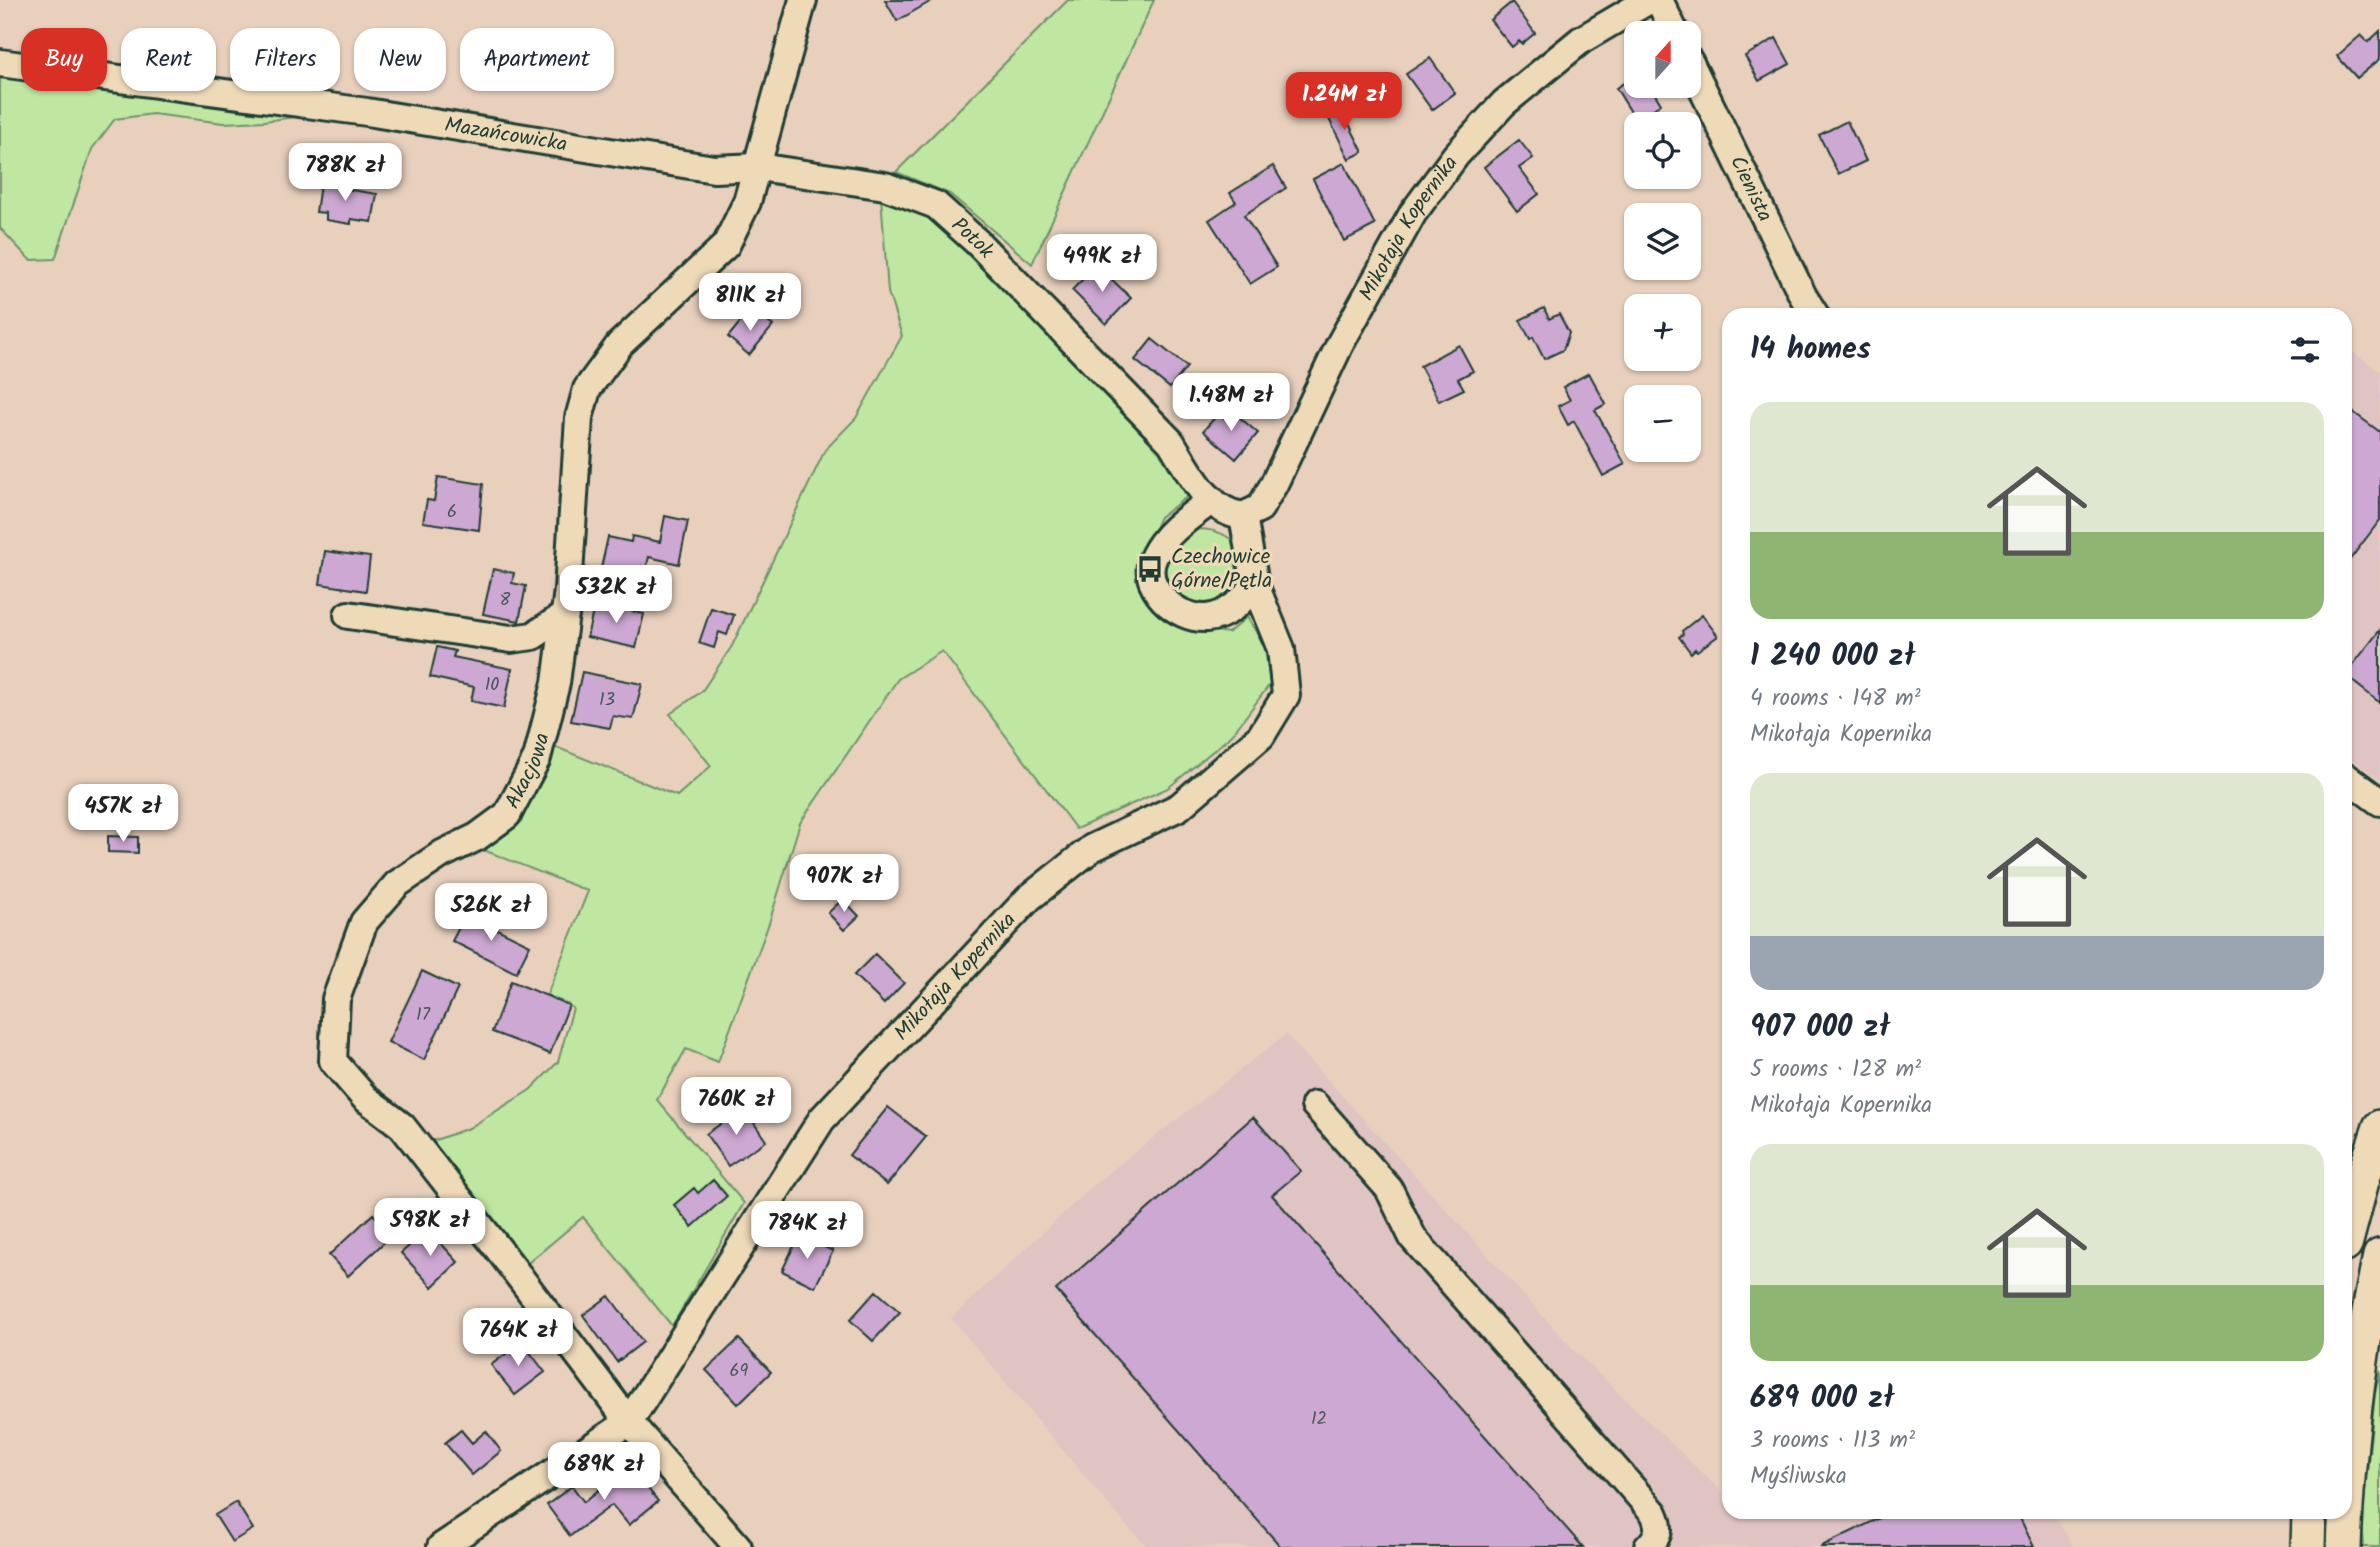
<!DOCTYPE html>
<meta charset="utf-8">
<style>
:root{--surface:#fff;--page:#f6f6f7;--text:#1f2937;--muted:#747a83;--accent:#d93025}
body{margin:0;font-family:Kalam,sans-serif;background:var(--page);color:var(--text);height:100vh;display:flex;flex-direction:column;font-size:26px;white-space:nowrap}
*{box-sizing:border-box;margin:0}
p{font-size:23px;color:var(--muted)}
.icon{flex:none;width:38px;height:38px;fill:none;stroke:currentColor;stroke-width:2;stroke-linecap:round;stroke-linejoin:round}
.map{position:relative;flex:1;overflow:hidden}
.sheet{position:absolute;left:1722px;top:308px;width:630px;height:1211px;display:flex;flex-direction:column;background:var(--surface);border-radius:21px;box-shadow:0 2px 5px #0004}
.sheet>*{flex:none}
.banner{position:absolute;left:21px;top:28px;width:665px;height:63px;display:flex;gap:14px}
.needle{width:46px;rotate:21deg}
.tools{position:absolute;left:1624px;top:21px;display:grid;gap:14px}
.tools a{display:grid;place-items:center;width:77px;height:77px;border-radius:14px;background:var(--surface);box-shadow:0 2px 5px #0004;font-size:35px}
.price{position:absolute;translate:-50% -60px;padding:0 16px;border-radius:14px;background:#fff;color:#222;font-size:23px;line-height:46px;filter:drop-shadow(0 2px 4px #0008)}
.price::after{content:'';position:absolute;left:50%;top:42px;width:21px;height:16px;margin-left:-10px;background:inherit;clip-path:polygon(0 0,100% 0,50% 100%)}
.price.current{background:var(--accent);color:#fff}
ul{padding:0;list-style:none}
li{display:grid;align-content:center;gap:14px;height:371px;padding:0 28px}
li span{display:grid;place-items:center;height:217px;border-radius:21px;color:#555}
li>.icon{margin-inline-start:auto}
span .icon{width:126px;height:126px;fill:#fffc;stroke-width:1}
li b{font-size:30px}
h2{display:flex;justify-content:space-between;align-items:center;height:84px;padding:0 28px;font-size:30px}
.tag{padding:0 24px;border-radius:21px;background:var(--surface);box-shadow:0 2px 5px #0004;font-size:24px;line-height:63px}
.tag.current{background:var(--accent);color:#fff}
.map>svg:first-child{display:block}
</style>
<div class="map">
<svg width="2380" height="1547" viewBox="0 0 2380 1547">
<rect width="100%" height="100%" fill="#e8d0bd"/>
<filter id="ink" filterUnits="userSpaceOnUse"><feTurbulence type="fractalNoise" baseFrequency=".0143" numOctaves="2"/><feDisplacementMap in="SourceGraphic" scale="14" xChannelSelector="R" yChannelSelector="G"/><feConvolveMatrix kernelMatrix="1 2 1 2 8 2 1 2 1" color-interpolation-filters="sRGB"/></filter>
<g filter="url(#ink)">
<path fill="#e0c4c3" d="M2353,352L2380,371V780L2345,754V362Z
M1286,1034L1573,1349L1724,1494H1729V1512H2053L2073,1547H1148L1124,1523L951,1318L1098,1181Z"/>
<path fill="#bfe7a2" stroke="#6f926b" stroke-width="2" d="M1068,0H1154L1032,264L950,194L896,172Z
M0,74L303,116L264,121L223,123L153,114L115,119L92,149L55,259L30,260L0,228Z
M881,196L936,221L1126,407L1192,493L1160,517L1141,560L1197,628L1228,633L1247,617L1265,647L1270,684L1231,736L1168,788L1076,829L942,651L898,679L800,823L769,923L718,1062L686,1049L657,1100L744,1203L672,1326L583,1217L523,1267L427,1143L469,1128L530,1090L558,1062L573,1008L547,995L588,891L481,849L521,822L551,745L677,796L711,766L670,714L702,691L732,646L825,450L856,418L902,336L888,292Z
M1198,529C1219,529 1243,540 1244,564C1244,571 1242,580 1241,587L1208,611L1170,594C1168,586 1162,575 1162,567C1162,548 1183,533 1198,529Z
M2380,1371V1547H2364L2362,1521L2375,1394Z"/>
<path fill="#cca8d2" stroke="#1f3d34" stroke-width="2" d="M885,0H933L897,21Z
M1512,2L1535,33L1522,44L1519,41L1512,47L1490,20Z
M2380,31V59L2357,78L2337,56L2361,35L2368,42Z
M1776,38L1790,64L1759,81L1745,56Z
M1430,58L1455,93L1432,110L1406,74Z
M1636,75V86H1650L1661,104L1636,120L1616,88Z
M1340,106L1363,152L1349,159L1326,113Z
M1847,121L1866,161L1838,174L1819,135Z
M1519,140L1533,158L1519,168L1539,194L1517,211L1484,167Z
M1344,163L1375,225L1344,241L1313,179Z
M1273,166L1286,188L1244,215L1277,267L1250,284L1209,220L1236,202L1230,193Z
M321,178L340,181L339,188L377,194L372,222L351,219V224L326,220V213L316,212Z
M1097,265L1131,298L1106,324L1072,290Z
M1544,308L1549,319L1559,314L1569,333L1563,350L1544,359L1533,337L1530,339L1520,320Z
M747,314L753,319L758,314L773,326L749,355L728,337Z
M1152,339L1187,367L1170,388L1135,360Z
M1459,345L1473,371L1458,379L1464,389L1439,401L1420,366Z
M1589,373L1606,404L1595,410L1625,464L1603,476L1574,421L1568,425L1558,406L1570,400L1563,387Z
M1231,410L1258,433L1236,459L1203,431L1218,414L1224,418Z
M2353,412L2380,432V520L2345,566V423Z
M438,477L483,484L479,530L423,522L427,500L434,501Z
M665,516L688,521L679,564L649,557L644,577L601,568L608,537L631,542L632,536L660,542Z
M325,551L370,557L366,591L320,584Z
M493,569L514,573L512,583L526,586L519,621L483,614Z
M595,603L644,614L636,648L587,637Z
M711,608L734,615L727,635L719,632L714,648L699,643Z
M1702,615L1718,636L1697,651L1695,649L1691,653L1679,637L1683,634L1682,631Z
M2380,630V703L2345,675Z
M437,647L455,651L453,657L512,669L504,708L471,701L474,687L430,677Z
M582,672L642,684L633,719L613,716L610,728L571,721Z
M108,836L138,837V853L108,852Z
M843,899L859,916L844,930L828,913Z
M466,914L530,945L516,973L452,941Z
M875,954L904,983L884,1004L854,975Z
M422,971L458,988L424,1060L388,1042Z
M511,981L569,1005L550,1054L492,1032Z
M888,1107L926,1137L887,1185L849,1155Z
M744,1108L766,1141L728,1166L706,1134Z
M1253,1117L1301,1171L1272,1195L1583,1547H1281L1056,1290Z
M713,1180L727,1196L692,1227L674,1205L694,1188L698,1193Z
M373,1214L392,1235L348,1276L329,1255Z
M428,1229L458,1262L432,1287L401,1253Z
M799,1235L833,1251L815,1287L782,1271Z
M876,1291L900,1312L873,1341L850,1320Z
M609,1296L643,1342L617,1362L583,1315Z
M739,1339L771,1372L738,1404L706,1370Z
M522,1342L545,1372L515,1395L491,1365Z
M461,1430L472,1443L486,1431L501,1451L472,1475L445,1443Z
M629,1465L658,1501L629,1525L612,1505L570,1536L547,1505L572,1486L584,1502Z
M236,1502L253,1529L232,1542L215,1515Z
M1892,1512H2017L2034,1547H1820Z"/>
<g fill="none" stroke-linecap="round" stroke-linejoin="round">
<defs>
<g id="minor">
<path d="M1659,0L1675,33"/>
<path id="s1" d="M1689,61L1803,296L1815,315"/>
<path id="s2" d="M0,63L367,112L714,169L758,167L885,186L936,205L977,242L1171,442C1188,469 1207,512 1243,516"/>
<path d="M1212,500C1191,516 1166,531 1154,556C1139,587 1177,620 1207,618C1228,616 1243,600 1255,585"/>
<path id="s3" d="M1243,516L1260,508L1274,484L1340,344L1413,213L1456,155L1504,103L1581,40L1649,0"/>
<path d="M348,615L511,639L533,636L565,615"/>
<path d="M2345,776L2380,802"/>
<path d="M1315,1105L1389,1189L1413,1238L1654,1513C1661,1528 1659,1536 1648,1547"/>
<path id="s4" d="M441,1547L629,1422L822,1119L1029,898L1092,848L1179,807L1261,736L1286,695L1281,649L1255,585L1243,516"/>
<path id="s5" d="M738,1547L629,1422L503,1255L402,1126L365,1098L333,1061L336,999L364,922L397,884L442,854L477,837L507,815L537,758L556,683L568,590L579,418L587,389L620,344L726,245L747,202L803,0"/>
</g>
<path id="major" d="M2345,1245L2362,1181L2380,1127
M2308,1547L2309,1512
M2344,1547C2348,1449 2359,1352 2380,1256"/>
</defs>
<use href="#minor" stroke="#1f3d34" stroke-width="32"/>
<use href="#major" stroke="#1f3d34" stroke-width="38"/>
<use href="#minor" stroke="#efdab8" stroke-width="26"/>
<use href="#major" stroke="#efdab8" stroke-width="33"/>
</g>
</g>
<defs>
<symbol id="bus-bare" viewBox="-9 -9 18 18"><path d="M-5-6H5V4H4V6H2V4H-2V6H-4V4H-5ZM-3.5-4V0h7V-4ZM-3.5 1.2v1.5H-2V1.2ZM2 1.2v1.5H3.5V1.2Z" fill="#1f3d34" stroke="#efdab8" stroke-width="2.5" paint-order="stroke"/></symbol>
</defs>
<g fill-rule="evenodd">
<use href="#bus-bare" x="1131" y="550" width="38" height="38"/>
</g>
<g text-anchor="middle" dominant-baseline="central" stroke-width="6" stroke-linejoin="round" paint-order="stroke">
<g font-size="18" fill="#4a585c">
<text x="452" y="512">6</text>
<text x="505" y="600">8</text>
<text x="492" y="685">10</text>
<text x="607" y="700">13</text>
<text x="423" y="1015">17</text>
<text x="739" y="1371">69</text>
<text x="1319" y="1419">12</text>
</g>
<g font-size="21" fill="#1f3d34" stroke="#efdab8">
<text stroke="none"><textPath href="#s2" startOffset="511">Mazańcowicka</textPath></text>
<text stroke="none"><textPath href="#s1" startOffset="142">Cienista</textPath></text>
<text stroke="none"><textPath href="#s3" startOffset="336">Mikołaja Kopernika</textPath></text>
<text stroke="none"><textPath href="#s2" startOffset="998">Potok</textPath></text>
<text stroke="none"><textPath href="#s5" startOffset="1008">Akacjowa</textPath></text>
<text stroke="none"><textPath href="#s4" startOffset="780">Mikołaja Kopernika</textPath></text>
</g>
<g font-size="21" fill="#1f3d34" stroke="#efdab8" text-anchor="start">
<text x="1171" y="557">Czechowice<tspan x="1171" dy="24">Górne/Pętla</tspan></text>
</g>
</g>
</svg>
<div class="tools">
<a><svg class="needle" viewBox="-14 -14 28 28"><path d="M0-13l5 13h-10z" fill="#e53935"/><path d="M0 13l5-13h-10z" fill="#747a83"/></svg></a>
<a><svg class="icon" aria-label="locate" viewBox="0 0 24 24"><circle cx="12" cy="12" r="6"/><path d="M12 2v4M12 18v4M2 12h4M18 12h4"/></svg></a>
<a><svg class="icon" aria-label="layers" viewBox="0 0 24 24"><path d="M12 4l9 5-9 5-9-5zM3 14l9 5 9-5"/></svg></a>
<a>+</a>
<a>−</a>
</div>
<b class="price current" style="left:1344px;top:132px">1.24M zł</b>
<b class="price" style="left:345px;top:203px">788K zł</b>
<b class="price" style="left:1102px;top:294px">499K zł</b>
<b class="price" style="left:750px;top:333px">811K zł</b>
<b class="price" style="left:1231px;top:433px">1.48M zł</b>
<b class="price" style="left:616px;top:625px">532K zł</b>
<b class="price" style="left:123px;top:844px">457K zł</b>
<b class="price" style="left:844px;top:914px">907K zł</b>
<b class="price" style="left:491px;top:943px">526K zł</b>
<b class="price" style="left:736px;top:1137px">760K zł</b>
<b class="price" style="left:430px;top:1258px">598K zł</b>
<b class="price" style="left:807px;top:1261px">784K zł</b>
<b class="price" style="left:518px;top:1368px">764K zł</b>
<b class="price" style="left:604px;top:1502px">689K zł</b>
<div class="banner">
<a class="tag current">Buy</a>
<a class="tag">Rent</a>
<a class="tag">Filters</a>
<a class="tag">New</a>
<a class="tag">Apartment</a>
</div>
<section class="sheet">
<h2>14 homes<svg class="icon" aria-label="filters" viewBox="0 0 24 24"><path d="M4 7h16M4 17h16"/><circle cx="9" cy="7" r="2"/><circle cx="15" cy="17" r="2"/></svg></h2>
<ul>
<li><span style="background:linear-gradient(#dfe7d0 60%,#8fb573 0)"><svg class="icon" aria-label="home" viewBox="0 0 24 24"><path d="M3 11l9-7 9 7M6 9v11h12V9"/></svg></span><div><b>1 240 000 zł</b><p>4 rooms · 148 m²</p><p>Mikołaja Kopernika</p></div></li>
<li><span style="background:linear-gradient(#dfe7d0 75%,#9aa5b1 0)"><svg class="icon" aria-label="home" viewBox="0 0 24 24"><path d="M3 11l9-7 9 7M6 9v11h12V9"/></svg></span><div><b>907 000 zł</b><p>5 rooms · 128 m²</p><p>Mikołaja Kopernika</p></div></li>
<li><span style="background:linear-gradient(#dfe7d0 65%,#8fb573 0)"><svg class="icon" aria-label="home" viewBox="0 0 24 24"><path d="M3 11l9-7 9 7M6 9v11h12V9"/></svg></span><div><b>689 000 zł</b><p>3 rooms · 113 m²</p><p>Myśliwska</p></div></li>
</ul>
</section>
</div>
